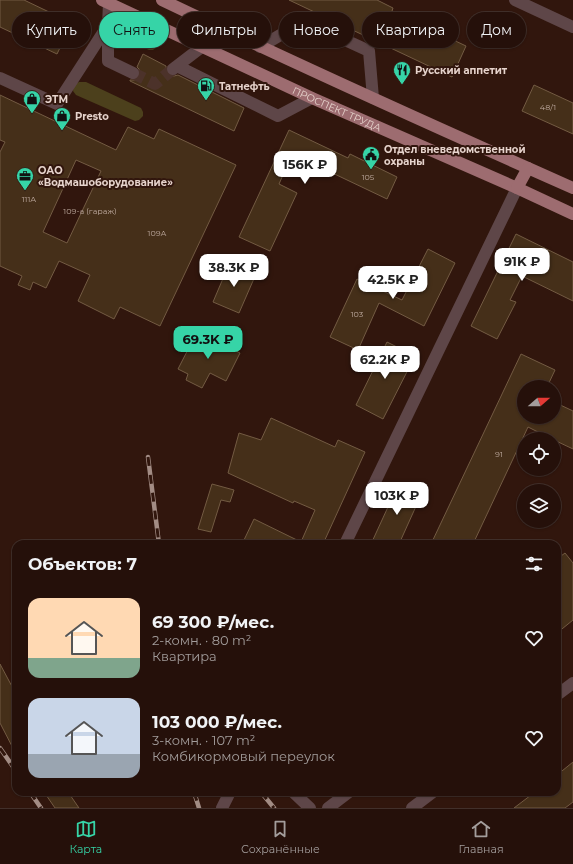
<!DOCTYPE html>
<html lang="ru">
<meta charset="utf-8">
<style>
:root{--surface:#25100a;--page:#311e18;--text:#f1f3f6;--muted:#a39d9c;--line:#42302b;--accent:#36d4a7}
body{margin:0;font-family:Montserrat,sans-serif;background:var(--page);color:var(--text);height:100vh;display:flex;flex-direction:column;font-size:15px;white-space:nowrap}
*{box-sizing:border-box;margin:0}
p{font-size:13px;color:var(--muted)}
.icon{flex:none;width:22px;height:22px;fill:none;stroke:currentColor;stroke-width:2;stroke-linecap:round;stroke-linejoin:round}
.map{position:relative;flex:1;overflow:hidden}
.drawer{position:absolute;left:12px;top:540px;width:549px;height:256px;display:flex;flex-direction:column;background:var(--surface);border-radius:12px;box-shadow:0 1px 3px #0004,0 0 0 1px var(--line)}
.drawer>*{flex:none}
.guide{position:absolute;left:12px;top:12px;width:549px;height:36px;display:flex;gap:8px}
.needle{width:26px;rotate:70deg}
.tools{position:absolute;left:517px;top:380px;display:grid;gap:8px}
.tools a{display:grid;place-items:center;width:44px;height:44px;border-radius:50%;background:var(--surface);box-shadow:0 1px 3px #0004,0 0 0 1px var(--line);font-size:20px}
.price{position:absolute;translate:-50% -34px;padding:0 9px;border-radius:8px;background:#fff;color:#222;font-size:13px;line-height:26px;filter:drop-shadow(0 1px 2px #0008)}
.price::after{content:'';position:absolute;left:50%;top:24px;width:12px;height:9px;margin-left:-6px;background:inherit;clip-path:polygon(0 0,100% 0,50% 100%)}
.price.on{background:var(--accent);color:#111}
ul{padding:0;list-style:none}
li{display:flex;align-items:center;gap:12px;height:100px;padding:0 16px}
li span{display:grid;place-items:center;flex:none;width:112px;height:80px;border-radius:12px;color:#555}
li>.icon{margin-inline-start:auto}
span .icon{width:48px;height:48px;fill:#fffc;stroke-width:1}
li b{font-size:17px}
h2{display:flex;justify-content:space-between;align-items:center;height:48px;padding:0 16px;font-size:17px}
.chip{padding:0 14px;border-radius:18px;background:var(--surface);box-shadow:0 1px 3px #0004,0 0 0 1px var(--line);font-size:14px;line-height:36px}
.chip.on{background:var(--accent);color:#111}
.tabs{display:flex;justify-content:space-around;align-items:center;height:56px;border-top:1px solid var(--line);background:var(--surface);font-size:11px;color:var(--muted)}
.tabs a{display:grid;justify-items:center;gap:2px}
.tabs .on{color:var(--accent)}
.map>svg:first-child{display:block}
</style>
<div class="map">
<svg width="573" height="808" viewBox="0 0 573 808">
<rect width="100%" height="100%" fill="#31160d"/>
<path fill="#4c401c" d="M121,26L153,41L155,43L156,47L153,50H149L118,36L115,33V30L117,27Z
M79,82H86L141,108L143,112V116L139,120L135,121L76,95L73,91L74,85Z"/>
<path fill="#452f19" stroke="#735b43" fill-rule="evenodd" d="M0,0H24L72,23L57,54L0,27Z
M289,0H377L393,8L392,11L466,46L452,77Z
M143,54L166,66V70L167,74L170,76H174L178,75L244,108L234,131L130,81V80H134L137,79L140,77V72L139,69L137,67Z
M534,85L573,103V134L522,111Z
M0,95L116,150L128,127L154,139L159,129L236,165L160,326L120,307L114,319L78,301L90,275L59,261L46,288L33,282L30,290L18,285L22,276L0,266V152L5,142L0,140ZM76,160L101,171L67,243L43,232Z
M289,130L348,158L350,154L397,177L387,199L324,169L322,174L290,159L279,184L297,193L270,251L239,237Z
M516,234L573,262V301L522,276L510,300L516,302L497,339L471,326Z
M428,249L455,263L424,326L379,303L358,350L330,337L357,279L402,300Z
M230,262L256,274L239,313L213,302Z
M197,332L240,353L226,381L210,373L202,388L186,380L188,374L178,369Z
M387,342L415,356L383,419L356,405Z
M521,354L555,370L547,387H524V417H554V402L573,411V449L554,440V439H552L528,427L473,544H431Z
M271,418L335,447L338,440L365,452L323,544H253L244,540L254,519L301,542L315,510L294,501L293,503L228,473L239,433L261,440Z
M399,483L422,493L399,544H371Z
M212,484L234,490L230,502L221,500L211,532L198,529Z
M565,553L573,563V620L557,633V559Z
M0,664L16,694V754L0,723Z
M573,762V802L565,808H514L535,792H557V775Z
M44,792H68L79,808H55Z"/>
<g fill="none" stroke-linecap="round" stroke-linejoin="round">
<path stroke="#4c322a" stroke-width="12" stroke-dasharray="12 6" stroke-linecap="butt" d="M133,73L155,84L173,69"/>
<path stroke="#5e4648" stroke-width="12" d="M515,0L573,27
M109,3L108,25V61L133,73
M260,47L304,21L369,51L373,98
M177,66L278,116L312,98
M173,69L203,46
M0,78L57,104L108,25
M345,544L517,188
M557,695L573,683
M293,792L310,808
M222,808L230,792
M328,808L349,792
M412,808L433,792"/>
<g stroke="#9d6c70" stroke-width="12">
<path id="s1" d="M102,0L312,98L517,188L573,214"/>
<path d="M162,0C298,65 435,127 573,188"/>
<path d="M517,188L528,168"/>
</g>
<defs>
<path id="rail" d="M148,457L159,544
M0,748L16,771
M30,792L41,808
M194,792L199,808
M261,792L274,808"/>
</defs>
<use href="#rail" stroke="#a28c84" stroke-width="4.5"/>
<use href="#rail" stroke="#31160d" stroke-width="3" stroke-dasharray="9" stroke-linecap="butt"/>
</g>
<defs>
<symbol id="restaurant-pin" viewBox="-11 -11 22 30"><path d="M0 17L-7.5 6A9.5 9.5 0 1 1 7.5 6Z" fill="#36d4a7" stroke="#31160d"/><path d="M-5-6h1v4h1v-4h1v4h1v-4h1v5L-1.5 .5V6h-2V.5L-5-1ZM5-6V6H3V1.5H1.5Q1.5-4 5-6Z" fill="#111"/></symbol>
<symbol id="fuel-pin" viewBox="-11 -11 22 30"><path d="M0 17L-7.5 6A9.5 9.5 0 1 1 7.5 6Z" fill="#36d4a7" stroke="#31160d"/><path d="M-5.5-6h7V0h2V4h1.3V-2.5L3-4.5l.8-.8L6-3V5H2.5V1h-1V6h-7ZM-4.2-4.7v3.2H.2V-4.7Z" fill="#111"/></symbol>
<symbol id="shop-pin" viewBox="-11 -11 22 30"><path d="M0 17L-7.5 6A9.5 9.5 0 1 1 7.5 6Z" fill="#36d4a7" stroke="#31160d"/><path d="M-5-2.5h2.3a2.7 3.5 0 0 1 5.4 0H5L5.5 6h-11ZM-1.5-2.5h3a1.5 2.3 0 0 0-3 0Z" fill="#111"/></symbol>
<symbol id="civic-pin" viewBox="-11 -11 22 30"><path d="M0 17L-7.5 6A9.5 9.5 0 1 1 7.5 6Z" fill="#36d4a7" stroke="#31160d"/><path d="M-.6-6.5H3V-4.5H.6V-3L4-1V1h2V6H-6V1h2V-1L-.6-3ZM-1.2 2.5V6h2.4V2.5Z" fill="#111"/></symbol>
<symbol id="office-pin" viewBox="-11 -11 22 30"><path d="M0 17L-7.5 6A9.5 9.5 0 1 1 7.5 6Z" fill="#36d4a7" stroke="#31160d"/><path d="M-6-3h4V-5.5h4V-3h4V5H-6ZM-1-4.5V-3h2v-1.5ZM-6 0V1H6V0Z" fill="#111"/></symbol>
</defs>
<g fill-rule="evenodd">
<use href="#restaurant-pin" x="392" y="60" width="20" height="27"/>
<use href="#fuel-pin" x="196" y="76" width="20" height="27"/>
<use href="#shop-pin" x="22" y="89" width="20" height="27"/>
<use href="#shop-pin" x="52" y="106" width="20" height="27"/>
<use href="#civic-pin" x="361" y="145" width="20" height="27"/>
<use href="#office-pin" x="15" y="166" width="20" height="27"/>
</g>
<g text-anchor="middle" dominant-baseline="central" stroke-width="4" stroke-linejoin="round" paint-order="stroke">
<g font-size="8" fill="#beaa9f">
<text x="548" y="107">48/1</text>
<text x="368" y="177">105</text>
<text x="29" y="199">111А</text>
<text x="90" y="211">109-а (гараж)</text>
<text x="157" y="233">109А</text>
<text x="357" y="314">103</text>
<text x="499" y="454">91</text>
</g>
<g font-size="10" font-weight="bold" fill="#e6d3cc" stroke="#31160d" text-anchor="start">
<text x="415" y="70">Русский аппетит</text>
<text x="219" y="86">Татнефть</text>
<text x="45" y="99">ЭТМ</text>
<text x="75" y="116">Presto</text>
<text x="384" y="149">Отдел вневедомственной<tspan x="384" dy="12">охраны</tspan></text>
<text x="38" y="170">ОАО<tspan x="38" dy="12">«Водмашоборудование»</tspan></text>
</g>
<g font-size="10" fill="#e6d3cc" stroke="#31160d">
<text stroke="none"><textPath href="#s1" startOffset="259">ПРОСПЕКТ ТРУДА</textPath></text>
</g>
</g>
</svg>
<div class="tools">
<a><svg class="needle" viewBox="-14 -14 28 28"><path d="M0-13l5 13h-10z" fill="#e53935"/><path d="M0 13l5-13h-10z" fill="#a39d9c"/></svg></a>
<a><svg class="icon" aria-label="locate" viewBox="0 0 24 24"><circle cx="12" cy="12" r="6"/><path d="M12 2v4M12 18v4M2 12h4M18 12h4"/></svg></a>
<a><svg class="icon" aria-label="layers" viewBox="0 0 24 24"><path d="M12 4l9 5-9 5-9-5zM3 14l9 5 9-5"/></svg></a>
</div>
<b class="price" style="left:305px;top:185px">156K ₽</b>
<b class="price" style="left:522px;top:282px">91K ₽</b>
<b class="price" style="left:234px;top:288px">38.3K ₽</b>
<b class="price" style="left:393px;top:300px">42.5K ₽</b>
<b class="price on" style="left:208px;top:360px">69.3K ₽</b>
<b class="price" style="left:385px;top:380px">62.2K ₽</b>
<b class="price" style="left:397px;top:516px">103K ₽</b>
<div class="guide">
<a class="chip">Купить</a>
<a class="chip on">Снять</a>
<a class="chip">Фильтры</a>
<a class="chip">Новое</a>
<a class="chip">Квартира</a>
<a class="chip">Дом</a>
</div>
<section class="drawer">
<h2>Объектов: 7<svg class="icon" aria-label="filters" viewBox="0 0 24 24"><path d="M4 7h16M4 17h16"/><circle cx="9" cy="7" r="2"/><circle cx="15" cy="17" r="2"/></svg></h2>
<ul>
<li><span style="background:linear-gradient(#ffd9b3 75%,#7fa58c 0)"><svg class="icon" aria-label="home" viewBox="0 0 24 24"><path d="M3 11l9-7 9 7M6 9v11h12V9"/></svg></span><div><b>69 300 ₽/мес.</b><p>2-комн. · 80 m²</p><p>Квартира</p></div><svg class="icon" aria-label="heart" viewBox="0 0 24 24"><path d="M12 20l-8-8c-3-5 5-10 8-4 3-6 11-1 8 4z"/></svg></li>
<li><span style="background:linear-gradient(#c9d6e8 70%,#9aa5b1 0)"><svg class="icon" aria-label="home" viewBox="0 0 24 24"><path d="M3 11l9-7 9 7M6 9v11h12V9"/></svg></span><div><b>103 000 ₽/мес.</b><p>3-комн. · 107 m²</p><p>Комбикормовый переулок</p></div><svg class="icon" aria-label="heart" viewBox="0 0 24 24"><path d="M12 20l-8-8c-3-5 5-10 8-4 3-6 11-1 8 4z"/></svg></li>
</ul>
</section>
</div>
<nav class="tabs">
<a class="on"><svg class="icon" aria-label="map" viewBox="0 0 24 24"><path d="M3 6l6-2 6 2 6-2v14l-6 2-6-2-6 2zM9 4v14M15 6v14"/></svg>Карта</a>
<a><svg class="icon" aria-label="saved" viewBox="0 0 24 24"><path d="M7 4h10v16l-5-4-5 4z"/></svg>Сохранённые</a>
<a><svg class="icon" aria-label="home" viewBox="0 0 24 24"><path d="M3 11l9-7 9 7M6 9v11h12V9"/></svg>Главная</a>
</nav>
